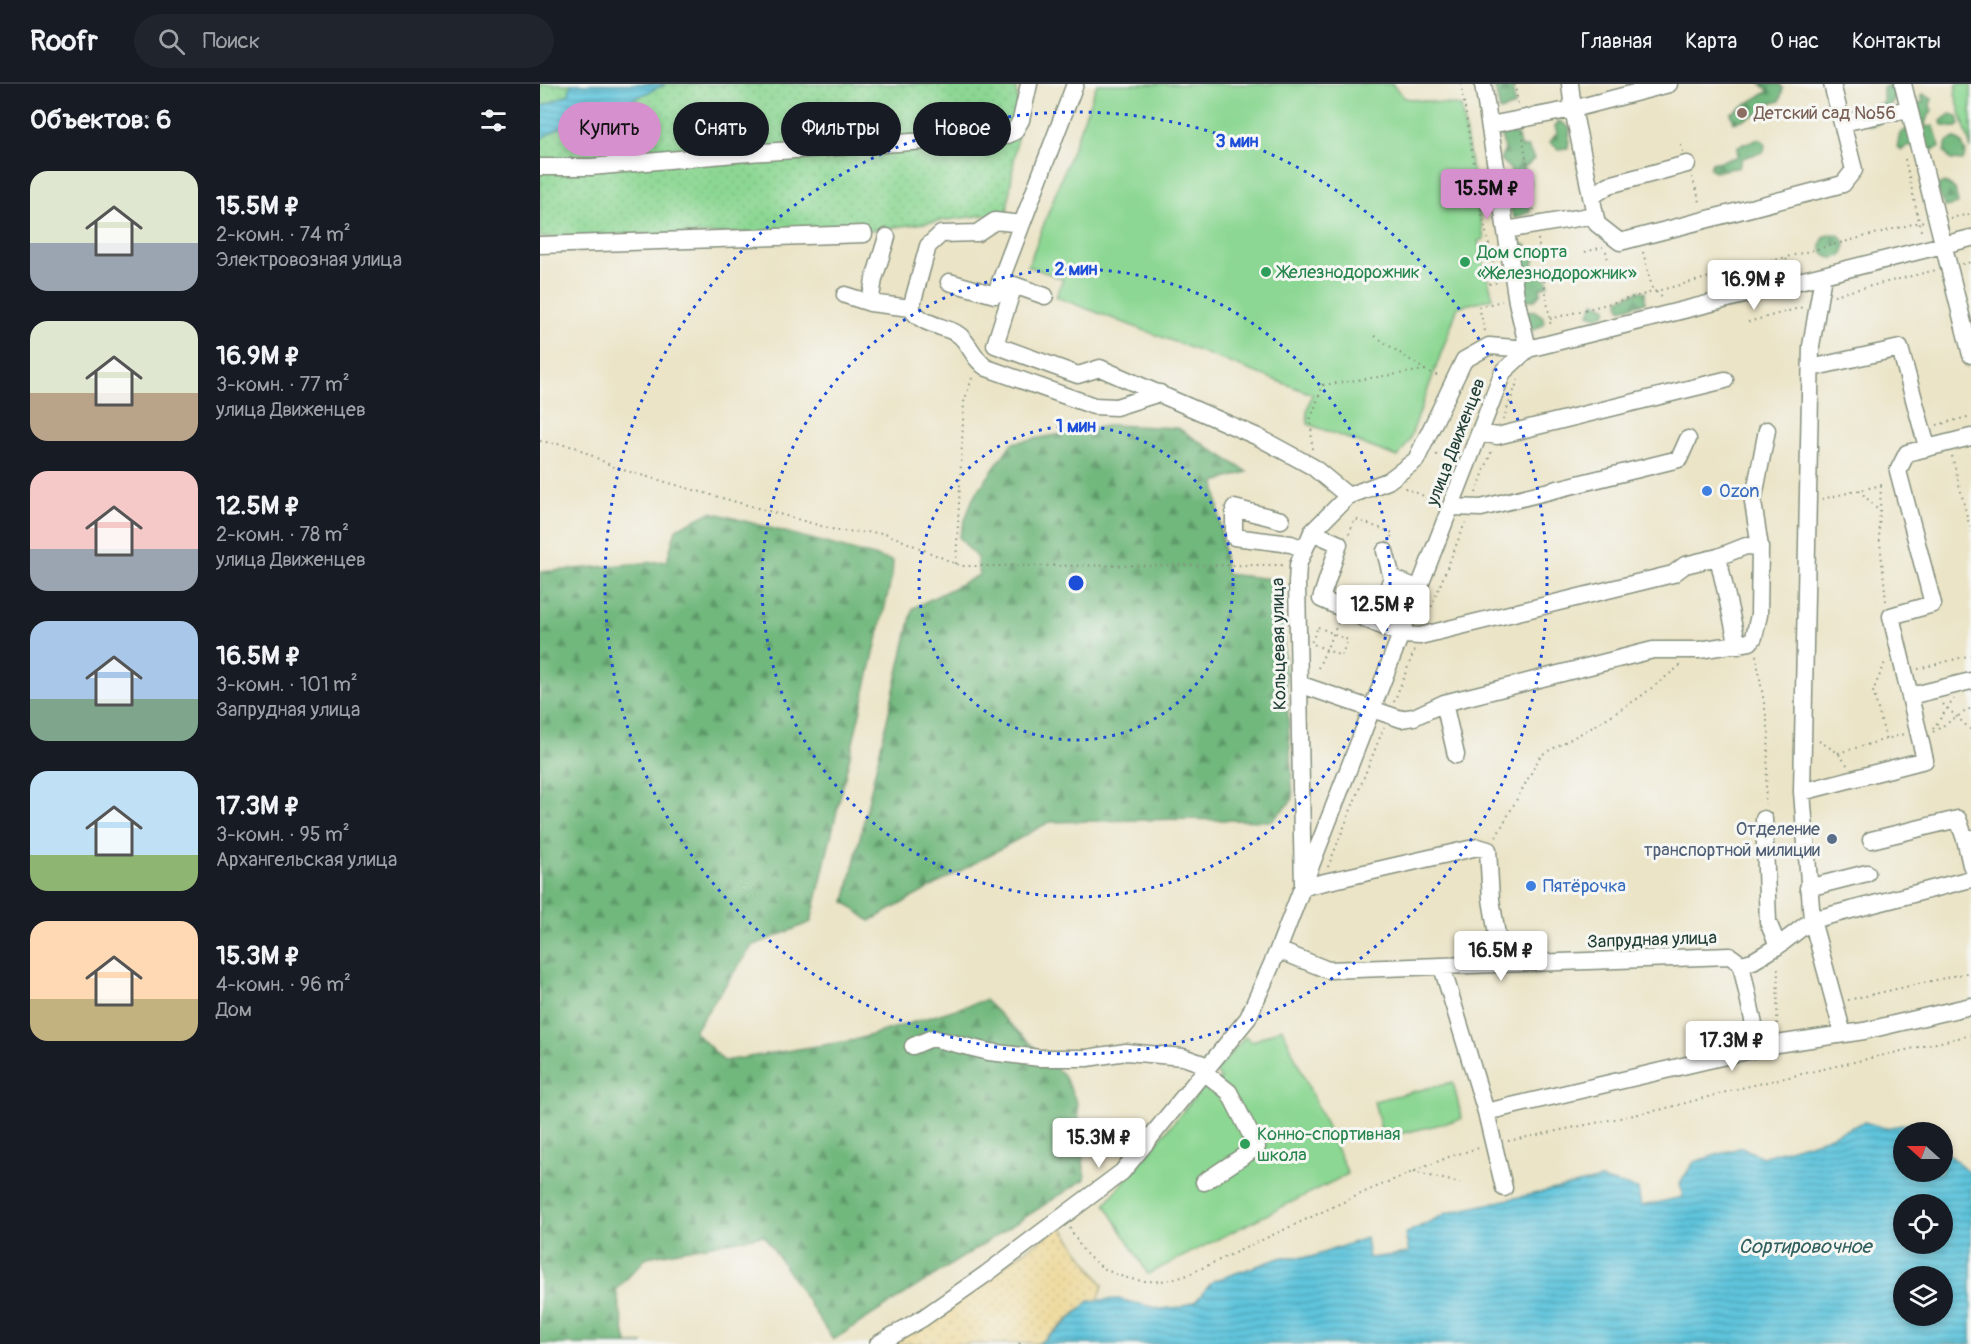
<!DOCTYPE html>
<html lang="ru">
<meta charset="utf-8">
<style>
:root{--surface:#171b24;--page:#20242c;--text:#f1f3f6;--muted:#9ea1a6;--line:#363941;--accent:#d690ce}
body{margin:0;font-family:Pangolin,sans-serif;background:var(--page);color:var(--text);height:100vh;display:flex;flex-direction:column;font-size:22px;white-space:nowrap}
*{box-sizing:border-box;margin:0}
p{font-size:20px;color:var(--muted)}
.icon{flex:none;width:33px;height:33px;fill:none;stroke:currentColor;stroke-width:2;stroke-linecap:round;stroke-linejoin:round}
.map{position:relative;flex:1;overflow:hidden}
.side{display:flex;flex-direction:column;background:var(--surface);width:540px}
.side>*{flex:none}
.guide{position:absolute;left:18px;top:18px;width:570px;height:54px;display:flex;gap:12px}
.needle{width:39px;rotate:291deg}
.tools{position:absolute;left:1353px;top:1038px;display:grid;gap:12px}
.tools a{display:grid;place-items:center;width:60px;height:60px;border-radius:50%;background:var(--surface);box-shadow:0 3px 9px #0003;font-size:30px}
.price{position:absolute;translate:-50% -51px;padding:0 14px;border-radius:6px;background:#fff;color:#222;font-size:20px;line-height:39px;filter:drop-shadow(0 2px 3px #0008)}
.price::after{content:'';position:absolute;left:50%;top:36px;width:18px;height:14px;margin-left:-9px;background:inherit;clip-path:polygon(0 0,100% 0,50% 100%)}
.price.on{background:var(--accent);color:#111}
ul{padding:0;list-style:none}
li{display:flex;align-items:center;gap:18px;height:150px;padding:0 30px}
li span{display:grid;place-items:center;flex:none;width:168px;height:120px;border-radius:18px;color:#555}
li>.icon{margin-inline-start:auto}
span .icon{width:72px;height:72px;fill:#fffc;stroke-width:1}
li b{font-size:26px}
h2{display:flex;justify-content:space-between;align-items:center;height:72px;padding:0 30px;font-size:26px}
.chip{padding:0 21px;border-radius:27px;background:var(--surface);box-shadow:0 3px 9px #0003;font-size:21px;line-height:54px}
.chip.on{background:var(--accent);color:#111}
header{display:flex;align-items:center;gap:36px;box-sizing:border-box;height:84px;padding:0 30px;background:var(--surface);border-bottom:2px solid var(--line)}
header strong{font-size:28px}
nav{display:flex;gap:33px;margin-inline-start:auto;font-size:21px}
.search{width:420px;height:54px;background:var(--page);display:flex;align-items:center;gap:15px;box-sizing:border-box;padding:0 21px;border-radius:33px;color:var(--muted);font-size:22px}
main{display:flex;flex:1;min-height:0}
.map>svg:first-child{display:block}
</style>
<header>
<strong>Roofr</strong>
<div class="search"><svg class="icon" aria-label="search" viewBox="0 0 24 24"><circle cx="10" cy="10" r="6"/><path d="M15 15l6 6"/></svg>Поиск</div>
<nav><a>Главная</a><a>Карта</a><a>О нас</a><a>Контакты</a></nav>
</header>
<main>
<section class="side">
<h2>Объектов: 6<svg class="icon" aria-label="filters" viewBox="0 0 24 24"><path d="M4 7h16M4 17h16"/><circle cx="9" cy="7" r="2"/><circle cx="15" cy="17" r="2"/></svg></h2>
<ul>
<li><span style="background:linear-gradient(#dfe7d0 60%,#9aa5b1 0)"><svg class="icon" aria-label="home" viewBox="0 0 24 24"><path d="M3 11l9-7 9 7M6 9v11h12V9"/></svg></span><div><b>15.5M ₽</b><p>2-комн. · 74 m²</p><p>Электровозная улица</p></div></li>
<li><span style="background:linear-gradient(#dfe7d0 60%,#b9a48a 0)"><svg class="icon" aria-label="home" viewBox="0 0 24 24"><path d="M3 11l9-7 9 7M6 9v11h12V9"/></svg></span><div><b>16.9M ₽</b><p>3-комн. · 77 m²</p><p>улица Движенцев</p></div></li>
<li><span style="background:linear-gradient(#f6c9c9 65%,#9aa5b1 0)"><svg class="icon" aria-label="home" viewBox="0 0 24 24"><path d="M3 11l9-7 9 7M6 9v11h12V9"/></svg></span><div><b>12.5M ₽</b><p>2-комн. · 78 m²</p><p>улица Движенцев</p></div></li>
<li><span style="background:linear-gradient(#a9c7e8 65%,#7fa58c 0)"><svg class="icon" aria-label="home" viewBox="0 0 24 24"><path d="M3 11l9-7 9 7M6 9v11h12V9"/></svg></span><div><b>16.5M ₽</b><p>3-комн. · 101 m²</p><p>Запрудная улица</p></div></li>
<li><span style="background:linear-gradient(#bfe0f5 70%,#8fb573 0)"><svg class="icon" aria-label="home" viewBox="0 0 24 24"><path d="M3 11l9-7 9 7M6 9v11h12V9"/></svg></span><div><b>17.3M ₽</b><p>3-комн. · 95 m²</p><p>Архангельская улица</p></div></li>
<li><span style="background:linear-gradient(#ffd9b3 65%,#c2b280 0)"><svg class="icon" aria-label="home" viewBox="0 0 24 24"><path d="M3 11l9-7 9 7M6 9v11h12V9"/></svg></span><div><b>15.3M ₽</b><p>4-комн. · 96 m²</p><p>Дом</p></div></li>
</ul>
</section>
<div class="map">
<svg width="1431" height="1260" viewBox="0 0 1431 1260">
<defs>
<pattern id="forest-firs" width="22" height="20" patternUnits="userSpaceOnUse" patternTransform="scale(1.5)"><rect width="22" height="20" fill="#71b87d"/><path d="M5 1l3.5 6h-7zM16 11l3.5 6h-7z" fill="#5c9767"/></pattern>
<pattern id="sand-dots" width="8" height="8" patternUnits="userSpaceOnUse" patternTransform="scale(1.5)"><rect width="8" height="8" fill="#eeda9e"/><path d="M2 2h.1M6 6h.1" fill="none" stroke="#ccbc89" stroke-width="1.8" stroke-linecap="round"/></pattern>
<pattern id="garden-dots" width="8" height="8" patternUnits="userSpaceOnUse" patternTransform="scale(1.5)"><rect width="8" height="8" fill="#8cd793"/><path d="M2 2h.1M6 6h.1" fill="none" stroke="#78b97f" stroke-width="1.8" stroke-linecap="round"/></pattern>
<pattern id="water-rules" width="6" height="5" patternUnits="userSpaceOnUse" patternTransform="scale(1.5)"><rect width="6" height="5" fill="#5ec4dc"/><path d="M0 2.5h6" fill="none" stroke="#4da0b3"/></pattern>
</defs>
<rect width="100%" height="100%" fill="#f6f6f2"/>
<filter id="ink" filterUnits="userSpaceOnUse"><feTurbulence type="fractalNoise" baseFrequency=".0167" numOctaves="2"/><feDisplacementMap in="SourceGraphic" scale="12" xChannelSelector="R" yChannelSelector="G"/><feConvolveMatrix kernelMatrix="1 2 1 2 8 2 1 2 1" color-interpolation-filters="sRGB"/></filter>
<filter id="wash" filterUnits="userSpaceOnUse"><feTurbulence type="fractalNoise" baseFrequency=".008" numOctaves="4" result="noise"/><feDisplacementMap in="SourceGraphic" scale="24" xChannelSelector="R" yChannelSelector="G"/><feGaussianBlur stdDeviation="1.35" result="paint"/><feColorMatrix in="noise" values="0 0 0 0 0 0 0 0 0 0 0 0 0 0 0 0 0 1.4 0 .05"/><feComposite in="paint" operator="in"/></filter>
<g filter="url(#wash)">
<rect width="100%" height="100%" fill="#ebe4c7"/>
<path fill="#8cd793" stroke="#568a64" stroke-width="1.5" d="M557,0H852L865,14L921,22L944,155L938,157L953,214L918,223L869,357L858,373L768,340L767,327L772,310L516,213L523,195L488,182Z
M1417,0H1431V65L1415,10Z
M742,944L808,1090L608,1190L565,1120L666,1000L681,996L676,987L705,953L712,958Z
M913,998L922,1035L843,1054L834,1017Z"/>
<path fill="url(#forest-firs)" stroke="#487a58" stroke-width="1.5" d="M954,0H972L975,22L960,27Z
M1221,0H1239L1243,4L1240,17L1225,20L1220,29L1194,39L1191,29L1229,7Z
M1351,0L1357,10C1352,22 1341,28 1338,40L1330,42L1320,33L1321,24L1343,19V4Z
M1383,10L1392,15L1390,21L1392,27L1386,36L1385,43L1394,42L1400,63L1389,67L1368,61L1362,66L1357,63L1360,49L1369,44L1364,21L1384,18L1381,13Z
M1410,30L1418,32L1420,41L1414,44L1402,41L1401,37Z
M1020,37L1030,44L1028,64L1018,65L1010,58L1017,49L1015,42Z
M968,47L978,52L980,63H988L994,75L984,84L991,99L988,104L980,105L990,120V128L974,134L966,111L971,86L960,75L965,66L961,51Z
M1219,54L1225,59L1224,68L1202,74L1199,83L1175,88L1170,84L1172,79L1197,73L1198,62Z
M1414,54L1421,58L1426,68L1423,77L1411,76L1404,67L1407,58Z
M1404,98L1415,105L1418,120L1405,123L1396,102Z
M1281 162a12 12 0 1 1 24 0a12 12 0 1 1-24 0Z
M978,161H986L995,172L993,181L1007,195L1008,201L1000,204L1001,208L995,216H985L975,170Z
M1176,180L1196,185L1198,198L1195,203L1184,202L1182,195L1175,192Z
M1099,207L1105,208V219L1080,225L1079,215Z
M1054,218L1066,223V229L1058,233L1049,230Z
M986,226L995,227L1003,233L1004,240L994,246L983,242Z
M572,341L638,344L707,388L675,398L686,490L740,496L753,715L732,737L642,735L509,738L330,837L305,818L373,524L439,491L437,474L419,453L433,414L472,359Z
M171,428L353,477L352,492L271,838L212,862L154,947L184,977L315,956L445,916L524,992L537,1019L545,1095L293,1256L224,1151L107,1173L76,1206L87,1260H104H0V488L127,477L136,445Z"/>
<path fill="url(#sand-dots)" stroke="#868c69" stroke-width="1.5" d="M521,1142L563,1201L558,1217C540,1218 517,1249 499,1259C491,1260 369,1260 350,1260Z"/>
<path fill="url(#garden-dots)" stroke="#568a64" stroke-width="1.5" d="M0,0H475L480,31L467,128L324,147L0,153Z"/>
<path fill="url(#water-rules)" stroke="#3e8088" stroke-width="1.5" fill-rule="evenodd" d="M31,0H126L68,27L21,43L0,55V23L29,10Z
M1324,1038L1345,1044L1368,1040L1381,1048H1364V1088H1402L1403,1065L1431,1090V1260H498L523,1242L549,1217L578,1215L621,1225L641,1223L656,1217L673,1197L743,1173H771L826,1154L829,1174L869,1169L865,1150L907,1129L1061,1095L1098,1105L1101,1122L1143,1113L1140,1099L1154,1078L1202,1063L1222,1073L1286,1054ZM1364,1120H1402V1160H1364ZM1364,1192H1402V1232H1364Z"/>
</g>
<g filter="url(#ink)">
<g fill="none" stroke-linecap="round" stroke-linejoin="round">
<defs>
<path id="minor" d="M943,0L977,218L988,265
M1030,0L1033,25L1057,140L1080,158L1303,100L1314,86L1292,0
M1363,0L1431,271
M1302,39L1369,25
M950,41L1033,25L1129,0
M0,83H51L195,70L416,55H458L474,48L481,36L489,0
M1051,113L1069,101L1147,80
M966,146L1055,131
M0,161L324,150
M1283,192L1271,262L1262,708L1272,836L1303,950
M409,198L455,211L535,0
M305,211L330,219L371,224C380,240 400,241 416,249C429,256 433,276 447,284L554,322L576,323L620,309
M505,212L474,201L455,261L538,291L560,284L718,353L773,383L808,412
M330,219L334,195L347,153
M371,224L388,162L401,150L437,149L455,137L482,140
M1271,284L1360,264L1387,363
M940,349L957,352L1185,296
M912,423L941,424L1139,375L1148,355
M741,436L694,424V453L751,460L764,465
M772,448L799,460L781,515L862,551L880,552L1133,490L1145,481L1178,473L1206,462L1220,463
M845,467L852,494
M1178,473L1198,562
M834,538L852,494L880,505
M759,600L861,635L874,633L904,619L1113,566H1159L1210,558L1214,553L1219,531L1220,463L1213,418L1227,346
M1370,612L1431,597
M904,619L916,671
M1262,708L1385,676L1351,532L1393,520L1358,387L1367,369L1431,353
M1224,735L1228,838L1238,862
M1431,754L1425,755L1431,781
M1331,756L1418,735L1425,755
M1268,804L1327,789
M738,866L788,886L1190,872L1201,880
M1201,880L1213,877L1238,862L1272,836L1431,795
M1201,880L1219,964
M962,881L951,815L948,766L938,763L763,803L757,499L758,481L772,448L808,412L848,397L876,376L924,276L949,262L988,265
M902,883L946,1028L964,1104
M373,962L392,954L449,968L500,974H547L586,968L643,973L669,982
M664,988L689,1008L717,1063L664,1098
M946,1028L1237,960L1324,947L1431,922
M338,1260L383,1234L446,1190L582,1088L708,934L738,866L963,288L988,265L1431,154"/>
</defs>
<use href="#minor" stroke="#85907e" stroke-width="19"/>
<path stroke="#85907e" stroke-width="2" stroke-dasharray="1.5 4.5" stroke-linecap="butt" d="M921,0L942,130L954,183L956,182
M975,0L978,22
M982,48L994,126
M1141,61L1143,68
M1365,75L1382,151
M1152,93L1161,121
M1410,134L1431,130
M998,155L1011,244
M1066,167L1068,176
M1045,168L1063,163
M1103,168L1113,208
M1246,175L1253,185
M1422,180L1431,178
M949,200L958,198
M1116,208L1125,216
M1294,211L1396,186
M1010,235L1384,137
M1208,238L1263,223
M945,247L939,223L962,217
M835,252L885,286L901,293
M783,301L885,286
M963,336L978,296
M1397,341L1431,332
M0,357L35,363L76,384L299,447L345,449L421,482L744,481
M772,365L771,334L783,301L779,299
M896,371L917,367
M1412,372L1431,448
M1341,402L1339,448L1346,517
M865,404L898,418
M1319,406L1338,426
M936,409L952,366
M1282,415L1346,400
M809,450L815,435L853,449L851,453
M416,480L424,318L433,291
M887,534L925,439
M778,543L808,556L801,572L771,559Z
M1216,571L1229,649L1225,720
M778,584L798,539
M1378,585L1431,571
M854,618L875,565
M1403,620L1431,646
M1393,645L1414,615
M1393,648L1431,624
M1346,655L1333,607L1346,576
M1279,657L1298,669L1308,682
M1298,669L1364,650
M956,753L1001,671L1051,644L1100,613L1141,581
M788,783L844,643
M1308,916L1431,888
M1237,946L1238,880
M968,1057L1123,1025L1201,1004L1431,951
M873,1088L920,1099
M530,1144C535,1153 541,1165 548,1172C574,1197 612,1203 645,1192L829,1106L911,1072L939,1064
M479,1260L481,1258"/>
<use href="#minor" stroke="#fff" stroke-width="16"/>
</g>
</g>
<g fill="none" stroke="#1d4ed8" stroke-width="3" stroke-dasharray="3 6">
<circle cx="536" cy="499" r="157"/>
<circle cx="536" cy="499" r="314"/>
<circle cx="536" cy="499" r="471"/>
</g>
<circle fill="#8d6e63" stroke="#f6f6f2" stroke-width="2" cx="1202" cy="29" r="6"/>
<g fill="#2e9e5b" stroke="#f6f6f2" stroke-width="2">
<circle cx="925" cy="178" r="6"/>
<circle cx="726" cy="188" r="6"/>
<circle cx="705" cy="1060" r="6"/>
</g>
<g fill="#3f7fe0" stroke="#f6f6f2" stroke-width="2">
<circle cx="1167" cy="407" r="6"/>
<circle cx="991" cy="802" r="6"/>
</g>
<circle fill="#5c6f8a" stroke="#f6f6f2" stroke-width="2" cx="1292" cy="755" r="6"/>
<g text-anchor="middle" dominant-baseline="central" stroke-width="6" stroke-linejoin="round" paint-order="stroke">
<g font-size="18" fill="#785e54" stroke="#f6f6f2" text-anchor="start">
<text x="1214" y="29">Детский сад №56</text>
</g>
<g font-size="18" fill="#27864d" stroke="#f6f6f2" text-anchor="start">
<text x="937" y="168">Дом спорта<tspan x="937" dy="21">«Железнодорожник»</tspan></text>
<text x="738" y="188">Железнодорожник</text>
<text x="717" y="1050">Конно-спортивная<tspan x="717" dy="21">школа</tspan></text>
</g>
<g font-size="18" fill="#1f3d34" stroke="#f6f6f2">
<text transform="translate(916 358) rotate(-69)">улица Движенцев</text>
<text transform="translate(739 560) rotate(-91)">Кольцевая улица</text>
<text transform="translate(1112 856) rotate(-2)">Запрудная улица</text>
</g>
<g font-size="18" fill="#366cbe" stroke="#f6f6f2" text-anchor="start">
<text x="1179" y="407">Ozon</text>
<text x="1003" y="802">Пятёрочка</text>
</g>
<g font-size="18" fill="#4e5e75" stroke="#f6f6f2" text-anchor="end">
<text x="1280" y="745">Отделение<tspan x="1280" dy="21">транспортной милиции</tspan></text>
</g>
<g font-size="20" font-style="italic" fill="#2f5f5e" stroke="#f6f6f2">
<text x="1265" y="1162">Сортировочное</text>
</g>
</g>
<circle cx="536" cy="499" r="9" fill="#1d4ed8" stroke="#f6f6f2" stroke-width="3"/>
<g font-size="18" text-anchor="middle" font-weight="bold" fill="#1d4ed8" stroke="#f6f6f2" stroke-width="6" stroke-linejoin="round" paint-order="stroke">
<text x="697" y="63">3 мин</text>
<text x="536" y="191">2 мин</text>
<text x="536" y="348">1 мин</text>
</g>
</svg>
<div class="tools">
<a><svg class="needle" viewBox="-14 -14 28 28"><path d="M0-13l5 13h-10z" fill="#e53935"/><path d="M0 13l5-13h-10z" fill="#9ea1a6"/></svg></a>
<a><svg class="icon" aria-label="locate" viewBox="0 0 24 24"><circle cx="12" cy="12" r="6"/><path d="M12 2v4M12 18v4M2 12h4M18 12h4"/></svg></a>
<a><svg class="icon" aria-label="layers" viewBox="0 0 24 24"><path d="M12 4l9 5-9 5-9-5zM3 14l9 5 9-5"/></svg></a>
</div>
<b class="price on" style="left:947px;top:136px">15.5M ₽</b>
<b class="price" style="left:1214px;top:227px">16.9M ₽</b>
<b class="price" style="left:843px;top:552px">12.5M ₽</b>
<b class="price" style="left:961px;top:898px">16.5M ₽</b>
<b class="price" style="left:1192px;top:988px">17.3M ₽</b>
<b class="price" style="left:559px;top:1085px">15.3M ₽</b>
<div class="guide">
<a class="chip on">Купить</a>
<a class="chip">Снять</a>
<a class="chip">Фильтры</a>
<a class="chip">Новое</a>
</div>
</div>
</main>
